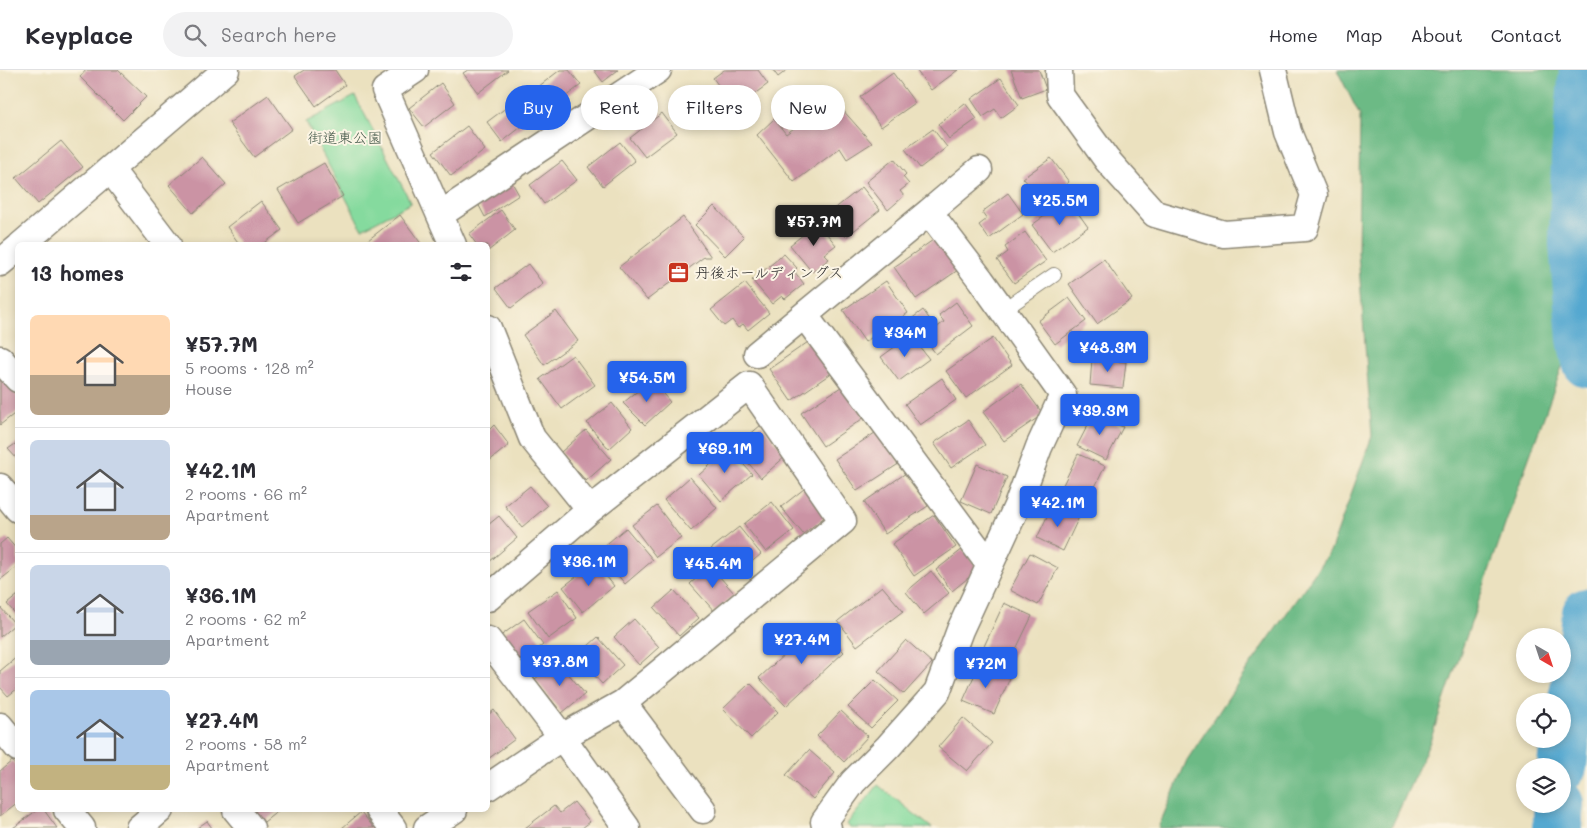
<!DOCTYPE html>
<meta charset="utf-8">
<style>
:root{--surface:#fff;--page:#f2f2f3;--text:#2b2b33;--muted:#7c7c81;--line:#e1e1e2;--accent:#2563eb}
body{margin:0;font-family:Mali,"Klee One",sans-serif;background:var(--page);color:var(--text);height:100vh;display:flex;flex-direction:column;font-size:19px;white-space:nowrap}
*{box-sizing:border-box;margin:0}
p{font-size:16px;color:var(--muted)}
.icon{flex:none;width:28px;height:28px;fill:none;stroke:currentColor;stroke-width:2;stroke-linecap:round;stroke-linejoin:round}
.map{position:relative;flex:1;overflow:hidden}
.drawer{position:absolute;left:15px;top:172px;width:475px;height:570px;display:flex;flex-direction:column;background:var(--surface);border-radius:8px;box-shadow:0 2px 8px #0003}
.drawer>*{flex:none}
.banner{position:absolute;left:505px;top:15px;width:475px;height:45px;display:flex;gap:10px}
.needle{width:32px;rotate:141deg}
.fabs{position:absolute;left:1516px;top:558px;display:grid;gap:10px}
.fabs a{display:grid;place-items:center;width:55px;height:55px;border-radius:50%;background:var(--surface);box-shadow:0 2px 8px #0003;font-size:25px}
.price{position:absolute;translate:-50% -42px;padding:0 11px;border-radius:5px;background:var(--accent);color:#fff;font-size:16px;line-height:32px;filter:drop-shadow(0 1px 2px #0008)}
.price::after{content:'';position:absolute;left:50%;top:30px;width:15px;height:11px;margin-left:-8px;background:inherit;clip-path:polygon(0 0,100% 0,50% 100%)}
.price.active{background:#222;color:#fff}
ul{padding:0;list-style:none}
li{display:flex;align-items:center;gap:15px;height:125px;padding:0 15px}
li+li{border-top:1px solid var(--line)}
li span{display:grid;place-items:center;flex:none;width:140px;height:100px;border-radius:8px;color:#555}
li>.icon{margin-inline-start:auto}
span .icon{width:60px;height:60px;fill:#fffc;stroke-width:1}
li b{font-size:21px}
h2{display:flex;justify-content:space-between;align-items:center;height:60px;padding:0 15px;font-size:21px}
.tag{padding:0 18px;border-radius:22px;background:var(--surface);box-shadow:0 2px 8px #0003;font-size:18px;line-height:45px}
.tag.active{background:var(--accent);color:#fff}
header{display:flex;align-items:center;gap:30px;box-sizing:border-box;height:70px;padding:0 25px;background:var(--surface);border-bottom:1px solid var(--line)}
header strong{font-size:24px}
nav{display:flex;gap:28px;margin-inline-start:auto;font-size:18px}
.search{width:350px;height:45px;background:var(--page);display:flex;align-items:center;gap:12px;box-sizing:border-box;padding:0 18px;border-radius:28px;color:var(--muted);font-size:19px}
.map>svg:first-child{display:block}
</style>
<header>
<strong>Keyplace</strong>
<div class="search"><svg class="icon" aria-label="search" viewBox="0 0 24 24"><circle cx="10" cy="10" r="6"/><path d="M15 15l6 6"/></svg>Search here</div>
<nav><a>Home</a><a>Map</a><a>About</a><a>Contact</a></nav>
</header>
<div class="map">
<svg width="1587" height="758" viewBox="0 0 1587 758">
<rect width="100%" height="100%" fill="#fcf5e5"/>
<filter id="ink" filterUnits="userSpaceOnUse"><feTurbulence type="fractalNoise" baseFrequency=".02" numOctaves="2"/><feDisplacementMap in="SourceGraphic" scale="10" xChannelSelector="R" yChannelSelector="G"/><feConvolveMatrix kernelMatrix="1 2 1 2 8 2 1 2 1" color-interpolation-filters="sRGB"/></filter>
<filter id="wash" filterUnits="userSpaceOnUse"><feTurbulence type="fractalNoise" baseFrequency=".0096" numOctaves="4" result="noise"/><feDisplacementMap in="SourceGraphic" scale="20" xChannelSelector="R" yChannelSelector="G"/><feGaussianBlur stdDeviation="1.12" result="paint"/><feColorMatrix in="noise" values="0 0 0 0 0 0 0 0 0 0 0 0 0 0 0 0 0 1.4 0 .05"/><feComposite in="paint" operator="in"/></filter>
<g filter="url(#wash)">
<rect width="100%" height="100%" fill="#ebe1bf"/>
<path fill="#85da9e" stroke="#588264" d="M355,26L411,133L362,159L306,52Z
M878,715L932,758H850L847,754Z"/>
<path fill="#6cba85" stroke="#4c7258" d="M1337,0H1587V228L1513,432L1429,674L1391,758H1158L1187,690L1244,604L1331,480L1372,366L1358,183L1360,46Z"/>
<g fill="none" stroke-linecap="round" stroke-linejoin="round">
<path stroke="#54a8d0" stroke-width="50" d="M1584,0L1576,86L1574,174L1582,269L1587,292
M1562,697L1565,667L1583,580L1587,543
M1557,758L1559,734"/>
</g>
<g id="blocks">
<path fill="#cb93a4" d="M86,0H118L146,27L123,50L80,7Z
M304,0H335L345,15L316,36L295,6Z
M468,0H508L478,23L463,3Z
M560,0H569L581,15L549,39L534,20Z
M594,0H618L603,12Z
M724,0H758L768,14L735,38L713,8Z
M773,0H787L778,7Z
M916,0H958L931,20Z
M1011,0H1039L1046,19L1022,28Z
M893,3L915,33L881,57L860,27Z
M1001,8L1019,35L1001,48L995,39L983,47L971,29Z
M441,13L455,33L424,57L409,38Z
M268,25L292,59L254,87L229,53Z
M833,29L872,73L847,89L840,78L794,112L757,65L774,49L786,64Z
M965,33L977,49L949,69L938,54Z
M511,34L525,54L502,72L487,52Z
M662,43L677,63L645,87L630,68Z
M467,56L485,80L451,106L433,82Z
M933,59L947,77L920,98L905,79Z
M61,71L83,97L38,134L16,108Z
M620,72L635,91L603,116L588,97Z
M202,87L226,114L193,143L169,115Z
M1051,88L1069,112L1034,137L1023,121L1030,116L1023,108Z
M894,89L906,104L903,107L909,114L900,121L904,126L888,140L866,112Z
M562,91L577,110L544,134L530,115Z
M324,93L343,126L298,153L278,120Z
M510,109L519,125L485,147L476,130Z
M862,117L880,140L846,167L828,144Z
M1008,123L1023,144L989,169L979,155L987,149L982,142Z
M1068,129L1088,157L1052,182L1032,155Z
M261,131L282,160L262,175H240L227,157Z
M714,136L744,167L725,186L695,155Z
M501,140L515,160L488,181V175H477L469,164Z
M400,145L422,175H372L368,170Z
M683,147L711,187H704L647,230L619,197Z
M818,153L836,175L824,184L829,189L812,202L790,175Z
M1025,162L1046,191L1014,213L997,190L1008,182L1005,177Z
M936,168L958,200L916,229L894,197Z
M784,184L797,198L794,201L804,214L785,229L782,226L772,234L752,210Z
M1104,189L1132,229L1097,254L1069,214Z
M528,194L543,214L511,238L496,218Z
M886,211L908,243L865,272L843,240Z
M745,213L769,243L748,260L743,254L738,258L732,250L724,256L711,240Z
M1069,228L1086,251L1055,274L1038,251Z
M956,232L973,256L936,284L910,250L923,240L936,258L944,252L939,245Z
M556,241L578,271L544,295L523,265Z
M911,265L929,289L899,311L881,287Z
M993,268L1012,295L966,328L946,301Z
M811,270L833,302L791,331L769,299Z
M573,285L595,315L562,339L540,309Z
M1092,289L1126,292L1123,318L1090,315Z
M0,305L18,327V341L0,355Z
M942,308L956,330L920,355L905,334Z
M651,310L670,332L645,355L623,333Z
M1021,314L1043,344L1004,371L983,342Z
M844,315L865,347L823,376L801,343Z
M612,333L632,358L609,379L587,353Z
M1094,343L1123,357L1106,390L1077,376Z
M968,350L985,375L951,398L934,373Z
M494,355L509,375L488,392V361Z
M761,355L787,385L761,408L735,377Z
M586,360L611,389L586,411L561,382Z
M878,361L900,393L857,421L835,389Z
M18,372V390L8,379Z
M729,378L752,404L721,431L699,405Z
M1078,384L1105,396L1085,438L1058,425Z
M977,394L1007,407L991,444L961,431Z
M906,403L928,436L885,464L864,432Z
M690,407L717,438L691,461L664,430Z
M809,415L831,442L803,464L781,437Z
M530,416L547,436L522,457L505,436Z
M772,432L794,460L766,482L744,454Z
M1053,434L1079,447L1063,481L1037,468Z
M657,436L681,468L656,487L632,455Z
M934,445L956,477L914,506L892,474Z
M499,446L517,468L488,493V455Z
M739,457L761,484L734,507L711,479Z
M626,458L653,490L625,514L598,481Z
M7,468L18,481V496L0,510V474Z
M963,479L979,499L952,521L936,500Z
M1030,483L1058,498L1038,535L1010,520Z
M595,492L614,516L583,542L563,517Z
M710,496L735,524L715,542L690,514Z
M931,501L949,523L924,544L906,522Z
M882,516L903,541L857,576L838,551Z
M558,520L577,548L548,569L528,541Z
M674,520L699,548L679,566L654,538Z
M18,525V547L7,534Z
M1004,533L1032,546L1007,598L980,585Z
M0,537L15,554L0,567Z
M524,549L543,575L518,594L499,567Z
M634,549L659,577L639,595L614,567Z
M818,553L844,582L786,636L759,608Z
M598,567L623,595L602,614L577,586Z
M906,570L932,593L904,624L878,601Z
M18,586V618L8,626L0,617V601Z
M558,591L585,624L562,643L535,609Z
M979,595L1010,608L994,644L963,631Z
M875,610L898,631L871,658L848,637Z
M750,613L778,642L751,668L723,639Z
M494,640L515,669L488,689V645Z
M841,641L868,666L844,692L817,666Z
M963,648L992,673L967,701L938,677Z
M809,680L835,703L813,729L786,705Z
M12,691L18,698V732L0,746V701Z
M574,732L590,752L582,758H525L554,736L560,743Z
M37,740H44L57,758H13Z
M247,740H279L259,756Z
M361,742L374,758H342Z
M207,751L212,758H197Z"/>
</g>
</g>
<g filter="url(#ink)">
<use href="#blocks" fill-opacity="0" stroke="#8b8675" stroke-width="1"/>
<g fill="none" stroke-linecap="round" stroke-linejoin="round">
<defs>
<path id="lane" d="M1003,240L1054,205"/>
<path id="street" d="M415,0L385,20L453,175
M1059,0L1060,25L1107,90L1155,144L1224,164L1305,158L1314,125L1288,62L1273,0
M110,99L168,175
M929,142L979,100
M441,144L658,0
M21,175L226,0
M0,193L18,178
M805,246L989,494
M488,258L532,368L590,440L749,315L843,451L623,633L562,667L488,717
M757,284L929,142L981,210L1063,325L1039,377L1017,436L960,560L937,622L888,677L853,712L824,752L828,758
M0,289L18,309
M0,417L18,439
M488,528L590,440
M488,570L562,667L627,758
M623,633L703,740
M0,656L18,678
M67,740L82,758
M236,740L251,758
M379,740L393,758
M139,758L160,740
M427,758L454,740"/>
</defs>
<use href="#lane" stroke="#8b8675" stroke-width="16"/>
<use href="#street" stroke="#8b8675" stroke-width="29"/>
<use href="#lane" stroke="#fff" stroke-width="14"/>
<use href="#street" stroke="#fff" stroke-width="26"/>
</g>
</g>
<defs>
<symbol id="office-square" viewBox="-11 -11 22 22"><rect x="-9" y="-9" width="18" height="18" rx="4" fill="#c8321e" stroke="#fcf5e5"/><path d="M-6-3h4V-5.5h4V-3h4V5H-6ZM-1-4.5V-3h2v-1.5ZM-6 0V1H6V0Z" fill="#fff"/></symbol>
</defs>
<g fill-rule="evenodd">
<use href="#office-square" x="666" y="190" width="25" height="25"/>
</g>
<g text-anchor="middle" dominant-baseline="central" stroke-width="4" stroke-linejoin="round" paint-order="stroke">
<g font-size="15" fill="#425748" stroke="#fcf5e5">
<text x="345" y="67">街道東公園</text>
</g>
<g font-size="15" fill="#2b2b2b" stroke="#fcf5e5" text-anchor="start">
<text x="695" y="202">丹後ホールディングス</text>
</g>
</g>
</svg>
<div class="fabs">
<a><svg class="needle" viewBox="-14 -14 28 28"><path d="M0-13l5 13h-10z" fill="#e53935"/><path d="M0 13l5-13h-10z" fill="#7c7c81"/></svg></a>
<a><svg class="icon" aria-label="locate" viewBox="0 0 24 24"><circle cx="12" cy="12" r="6"/><path d="M12 2v4M12 18v4M2 12h4M18 12h4"/></svg></a>
<a><svg class="icon" aria-label="layers" viewBox="0 0 24 24"><path d="M12 4l9 5-9 5-9-5zM3 14l9 5 9-5"/></svg></a>
</div>
<b class="price" style="left:1060px;top:156px">¥25.5M</b>
<b class="price active" style="left:814px;top:177px">¥57.7M</b>
<b class="price" style="left:905px;top:288px">¥34M</b>
<b class="price" style="left:1108px;top:303px">¥48.3M</b>
<b class="price" style="left:647px;top:333px">¥54.5M</b>
<b class="price" style="left:1100px;top:366px">¥39.3M</b>
<b class="price" style="left:725px;top:404px">¥69.1M</b>
<b class="price" style="left:1058px;top:458px">¥42.1M</b>
<b class="price" style="left:589px;top:517px">¥36.1M</b>
<b class="price" style="left:713px;top:519px">¥45.4M</b>
<b class="price" style="left:802px;top:595px">¥27.4M</b>
<b class="price" style="left:560px;top:617px">¥37.8M</b>
<b class="price" style="left:986px;top:619px">¥72M</b>
<div class="banner">
<a class="tag active">Buy</a>
<a class="tag">Rent</a>
<a class="tag">Filters</a>
<a class="tag">New</a>
</div>
<section class="drawer">
<h2>13 homes<svg class="icon" aria-label="filters" viewBox="0 0 24 24"><path d="M4 7h16M4 17h16"/><circle cx="9" cy="7" r="2"/><circle cx="15" cy="17" r="2"/></svg></h2>
<ul>
<li><span style="background:linear-gradient(#ffd9b3 60%,#b9a48a 0)"><svg class="icon" aria-label="home" viewBox="0 0 24 24"><path d="M3 11l9-7 9 7M6 9v11h12V9"/></svg></span><div><b>¥57.7M</b><p>5 rooms · 128 m²</p><p>House</p></div></li>
<li><span style="background:linear-gradient(#c9d6e8 75%,#b9a48a 0)"><svg class="icon" aria-label="home" viewBox="0 0 24 24"><path d="M3 11l9-7 9 7M6 9v11h12V9"/></svg></span><div><b>¥42.1M</b><p>2 rooms · 66 m²</p><p>Apartment</p></div></li>
<li><span style="background:linear-gradient(#c9d6e8 75%,#9aa5b1 0)"><svg class="icon" aria-label="home" viewBox="0 0 24 24"><path d="M3 11l9-7 9 7M6 9v11h12V9"/></svg></span><div><b>¥36.1M</b><p>2 rooms · 62 m²</p><p>Apartment</p></div></li>
<li><span style="background:linear-gradient(#a9c7e8 75%,#c2b280 0)"><svg class="icon" aria-label="home" viewBox="0 0 24 24"><path d="M3 11l9-7 9 7M6 9v11h12V9"/></svg></span><div><b>¥27.4M</b><p>2 rooms · 58 m²</p><p>Apartment</p></div></li>
</ul>
</section>
</div>
